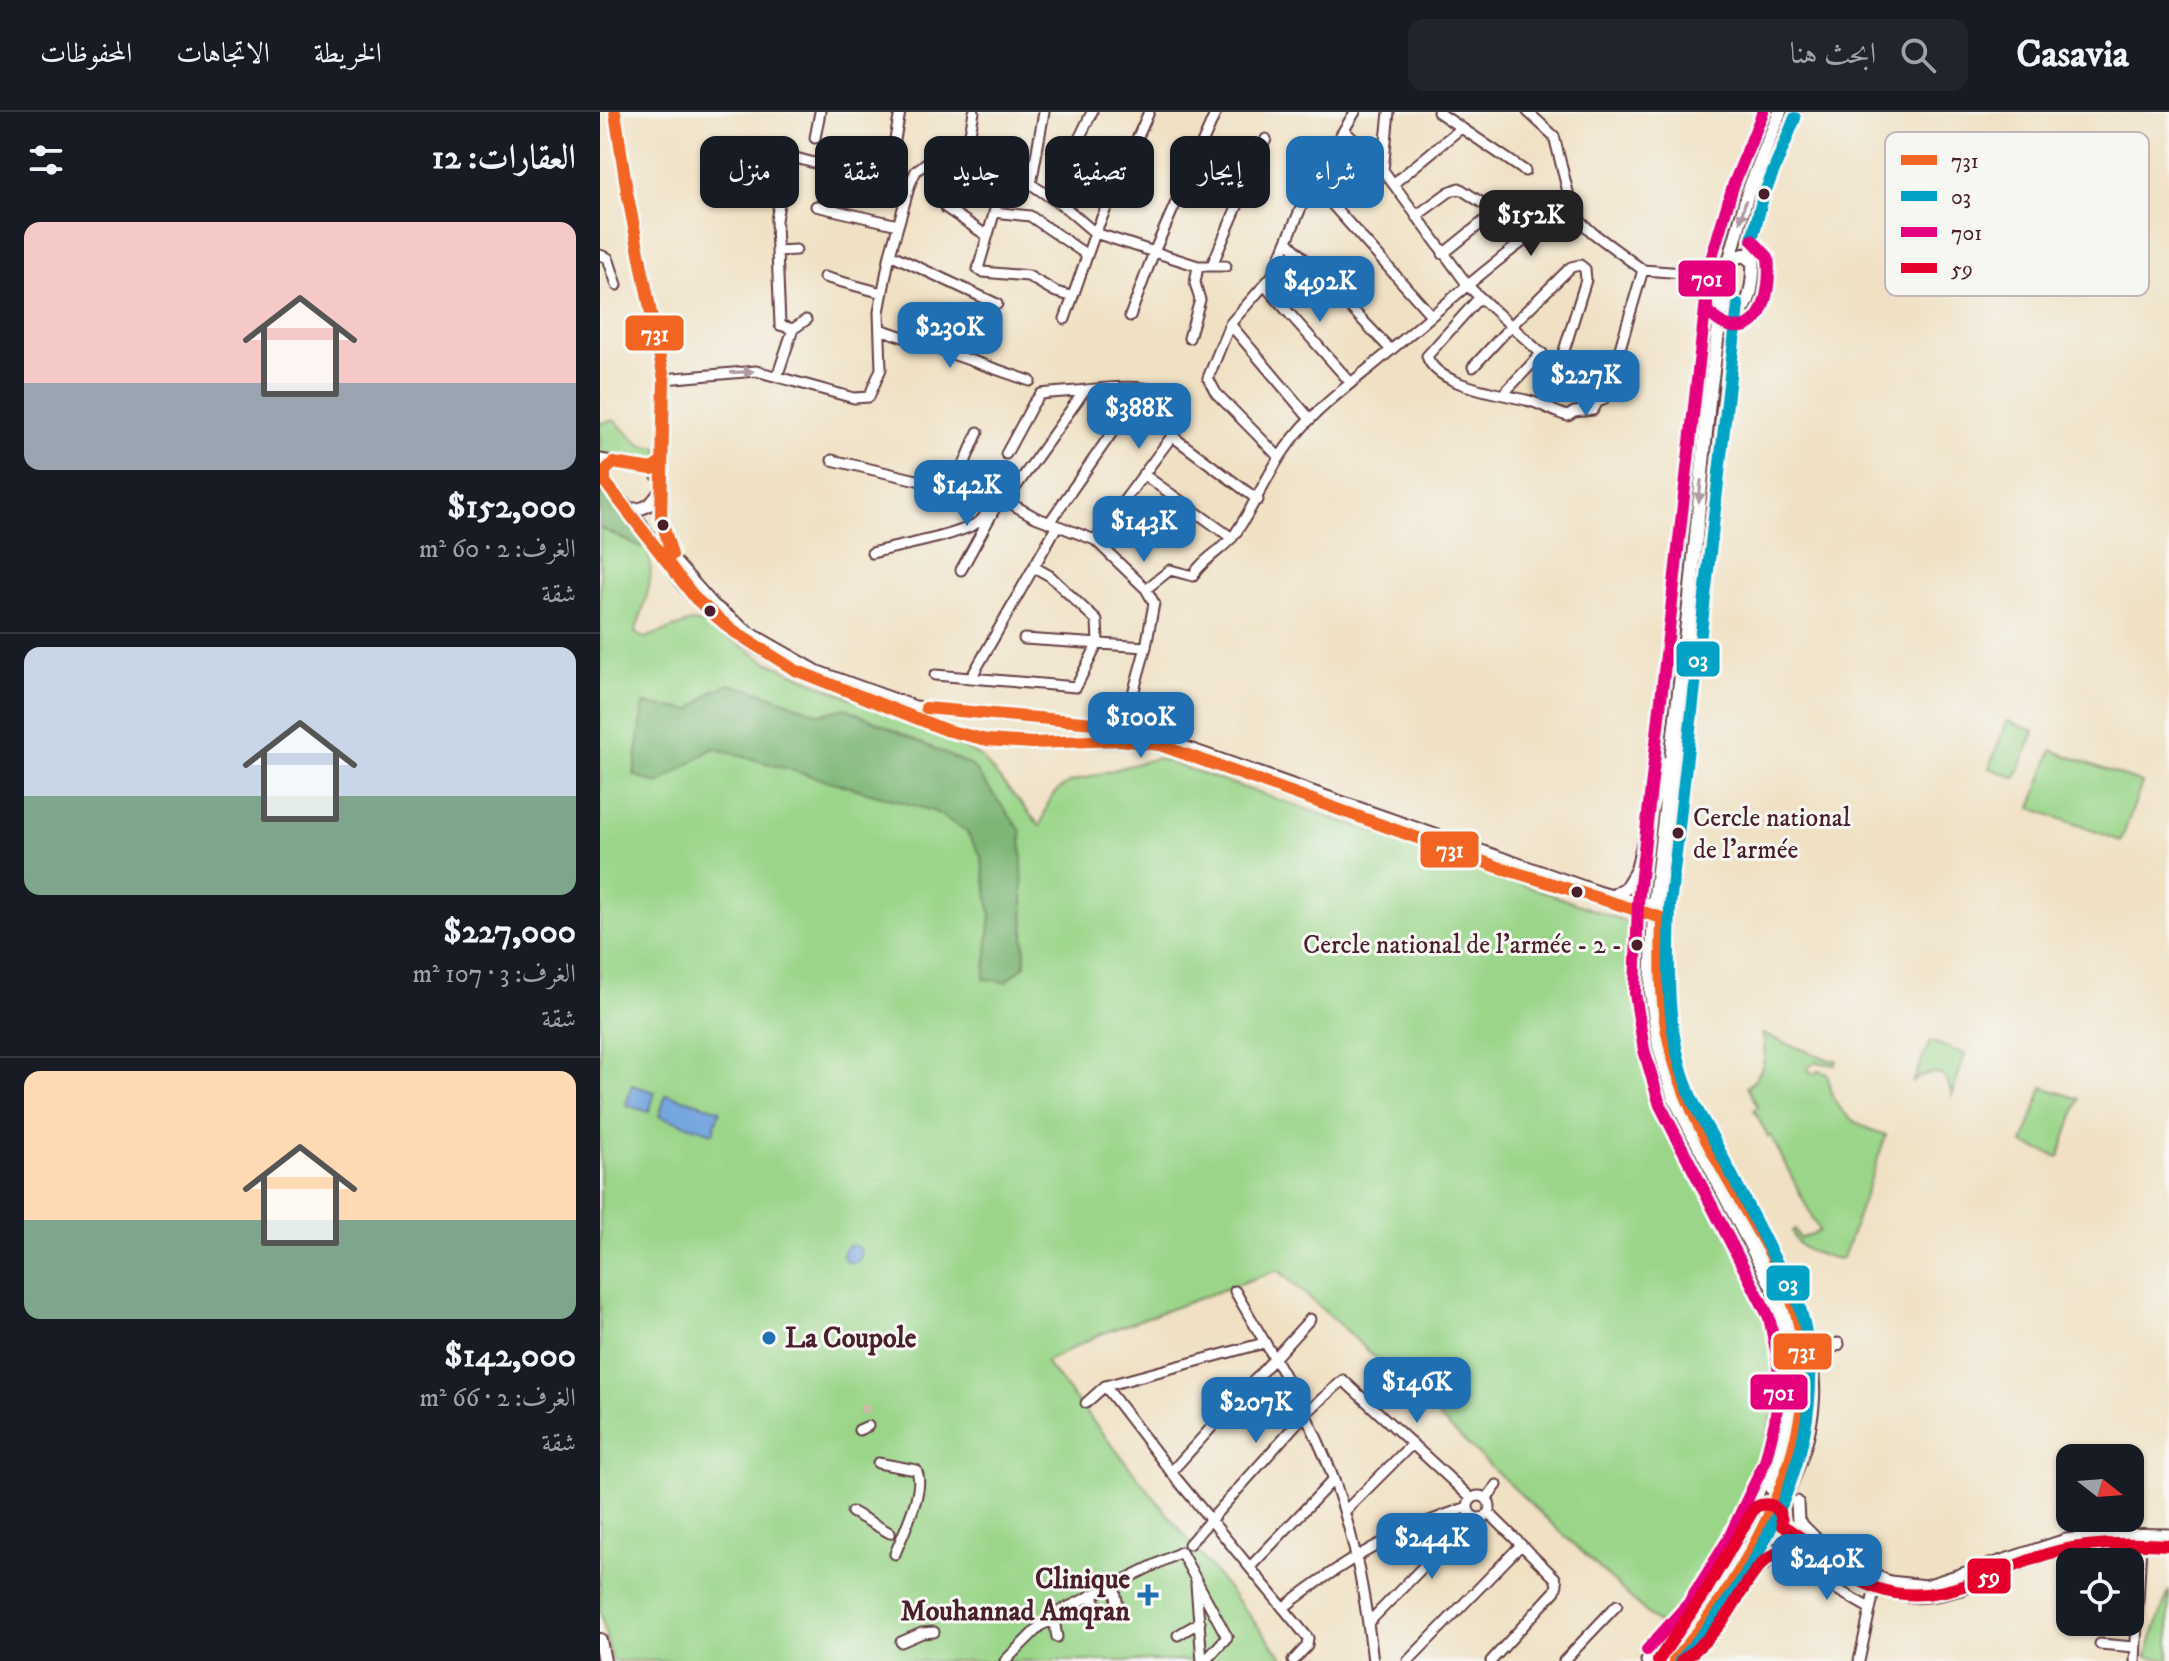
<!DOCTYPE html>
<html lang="ar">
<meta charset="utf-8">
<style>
:root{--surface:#171b24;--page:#20242c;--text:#f1f3f6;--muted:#9ea1a6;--line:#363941;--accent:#1f6fb2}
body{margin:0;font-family:"IM FELL DW Pica",Amiri,serif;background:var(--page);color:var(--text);direction:rtl;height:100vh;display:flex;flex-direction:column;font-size:30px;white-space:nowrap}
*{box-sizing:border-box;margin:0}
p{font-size:26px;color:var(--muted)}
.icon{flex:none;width:44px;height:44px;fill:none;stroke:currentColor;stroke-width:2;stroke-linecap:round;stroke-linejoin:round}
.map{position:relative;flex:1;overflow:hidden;direction:ltr}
.side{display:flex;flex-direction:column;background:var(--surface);width:600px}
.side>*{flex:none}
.banner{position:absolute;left:24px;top:24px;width:760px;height:72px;direction:rtl;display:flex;gap:16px}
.needle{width:52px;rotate:107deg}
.tools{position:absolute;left:1456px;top:1332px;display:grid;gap:16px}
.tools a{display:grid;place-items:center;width:88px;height:88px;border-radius:16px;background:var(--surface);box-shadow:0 2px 6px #0004;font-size:40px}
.price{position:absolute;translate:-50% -68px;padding:0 18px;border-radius:16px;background:var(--accent);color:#fff;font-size:26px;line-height:52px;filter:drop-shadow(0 2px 4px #0008)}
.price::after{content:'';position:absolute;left:50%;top:48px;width:24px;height:18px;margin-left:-12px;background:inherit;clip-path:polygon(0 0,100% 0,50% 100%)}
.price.on{background:#222;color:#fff}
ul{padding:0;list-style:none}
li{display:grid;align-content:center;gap:16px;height:424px;padding:0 24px}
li+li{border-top:2px solid var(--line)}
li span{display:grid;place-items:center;height:248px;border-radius:16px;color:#555}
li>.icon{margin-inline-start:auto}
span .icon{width:144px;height:144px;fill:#fffc;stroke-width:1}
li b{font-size:34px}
h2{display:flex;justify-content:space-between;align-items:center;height:96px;padding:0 24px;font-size:34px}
.pill{padding:0 28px;border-radius:16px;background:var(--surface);box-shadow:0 2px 6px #0004;font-size:28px;line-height:72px}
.pill.on{background:var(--accent);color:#fff}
header{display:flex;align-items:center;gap:48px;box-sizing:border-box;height:112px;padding:0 40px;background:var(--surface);border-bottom:2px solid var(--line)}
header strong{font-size:38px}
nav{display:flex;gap:44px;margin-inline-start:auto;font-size:28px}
.search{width:560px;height:72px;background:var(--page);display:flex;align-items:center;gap:20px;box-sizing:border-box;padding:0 28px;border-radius:16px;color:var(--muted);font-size:30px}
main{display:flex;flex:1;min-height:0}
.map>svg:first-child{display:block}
</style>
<header>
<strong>Casavia</strong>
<div class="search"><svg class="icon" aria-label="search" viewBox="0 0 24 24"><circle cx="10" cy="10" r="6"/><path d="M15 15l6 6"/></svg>ابحث هنا</div>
<nav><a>الخريطة</a><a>الاتجاهات</a><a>المحفوظات</a></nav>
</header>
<main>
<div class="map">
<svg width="1569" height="1549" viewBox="0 0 1569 1549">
<rect width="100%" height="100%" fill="#f6f6f2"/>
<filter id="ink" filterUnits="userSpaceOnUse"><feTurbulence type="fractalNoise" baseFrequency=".0125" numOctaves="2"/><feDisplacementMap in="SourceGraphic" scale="16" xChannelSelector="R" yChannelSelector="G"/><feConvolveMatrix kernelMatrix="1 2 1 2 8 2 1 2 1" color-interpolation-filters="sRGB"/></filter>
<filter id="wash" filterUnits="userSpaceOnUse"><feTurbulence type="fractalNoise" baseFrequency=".006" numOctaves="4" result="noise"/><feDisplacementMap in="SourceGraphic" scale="32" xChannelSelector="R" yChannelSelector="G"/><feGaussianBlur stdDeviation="1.8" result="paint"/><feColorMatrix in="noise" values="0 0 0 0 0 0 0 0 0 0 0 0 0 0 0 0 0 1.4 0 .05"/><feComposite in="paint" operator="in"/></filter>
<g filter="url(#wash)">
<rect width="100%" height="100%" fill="#f0e1c4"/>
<path fill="#9ad589" stroke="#727a5a" stroke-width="2" d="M14,308L41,333L59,336L58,350L0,342V311Z
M0,384C13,396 31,409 41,424C62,453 44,492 35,521L44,526L91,510L107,512L167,550L353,630L381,645L440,714C449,691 447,682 471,670L556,646L833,740L1041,815L1043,875L1051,964L1059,996L1149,1161L1173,1234L1177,1286L1157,1355L1131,1416L1098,1476L1068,1521L748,1220L678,1158L498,1223L445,1250L686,1549H12L0,1499Z
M1407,609L1434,619L1416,666L1389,656Z
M1452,638L1542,671L1521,729L1431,696Z
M1162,922L1230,948H1237L1235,953L1216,950L1207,956L1213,962L1219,959L1227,962C1230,970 1230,980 1234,987C1246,1009 1264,1016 1286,1023L1246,1138L1243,1145L1239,1147C1220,1143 1197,1140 1192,1119L1195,1117L1200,1127L1219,1119L1171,1024L1168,1025L1154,998L1158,995L1147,975C1164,962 1168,942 1162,922Z
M1330,929L1365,942L1352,983C1346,960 1335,955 1313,969Z
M1443,975L1479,987L1459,1045L1423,1032Z
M1569,1478V1549L1546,1544Z"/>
<path fill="#7bb675" stroke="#626a50" stroke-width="2" d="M0,379L55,442L0,416Z
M128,572L157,579L220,602L246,596L372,654L421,719L425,853L406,870L384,867L391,803L381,744L366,719L333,699L114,636L58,672L34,663L44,592L91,598L114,578L121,577Z"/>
<path fill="#74a6df" stroke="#5f6285" stroke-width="2" d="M32,973L55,980L49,1000L26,993Z
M66,982L120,998L113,1021L59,1004Z
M243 1142a9 9 0 1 1 18 0a9 9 0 1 1-18 0Z"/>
</g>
<g filter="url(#ink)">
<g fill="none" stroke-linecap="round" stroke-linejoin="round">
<path stroke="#cfbaa5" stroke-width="9" stroke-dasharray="9 4.5" stroke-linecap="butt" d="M264,1292L266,1304"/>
<path stroke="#cfbaa5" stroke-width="12" stroke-dasharray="12 6" stroke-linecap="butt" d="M1142,1436L1171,1376
M1150,1440L1179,1379"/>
<defs>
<path id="minor" d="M838,0L925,59
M928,0L954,24L970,88L981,110L993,121L1043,158L1097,162L1125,156
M745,19L783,58L869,175L995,291L1003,288L1008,277L1043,158
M215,26L220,0
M473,39L492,0
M292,44L300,0
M365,48L374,0
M783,58L789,0
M399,69L400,81L378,157L383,160L428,164L456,180L471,184
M712,70L831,203
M431,72L444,0
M793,72L861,16
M216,94L298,113
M346,96L386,123
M394,100L430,104L487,143
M816,104L849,80L859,76L933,124
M687,129L791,238
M177,139L176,108L187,50L192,45L244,59
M290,142L397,192
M843,142L895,100
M0,143L8,146L17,173
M612,153L666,27
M1097,162L1121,176
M224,165L282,181
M665,174L751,271
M879,186L827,244C837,276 905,281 933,290C946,294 955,301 968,304L974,300L993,298L997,291
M530,204L554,140L616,0
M465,207L495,121L549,0
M630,212L710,307
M193,217L180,213L177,139L196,138
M280,217L430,269
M589,226L600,188L595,171L598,154
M873,255L911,214L971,155L980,153L985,157L986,168L958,258
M177,265L193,217L206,208
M64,267L156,259L254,286L269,285L281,257L279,200L290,142L310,72L316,59L326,51L345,48H365L399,69L431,72L467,97L495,121L598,154H626
M904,281L942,241
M572,324L658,388
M406,342L433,292L441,282C456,280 471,280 486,278C513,275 576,266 582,306L572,324L495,428
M679,345L616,281L608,266L630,212L672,164L712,70L755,0
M232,348L406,389L435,405L495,428L546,477L554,491L546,535L524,614
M543,362L632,426
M354,376L378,320
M406,389L484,279
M515,399L550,431
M449,411L543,276
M272,441C297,434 364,423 381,408C387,403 390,392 393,385
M361,458L400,387
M546,477L570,458L593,464C600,449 624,437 635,422C657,390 671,352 696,323C723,290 759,266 791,238C827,208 862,177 899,148C922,129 949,112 973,94
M424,527L546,535
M335,563L476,575L498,531L497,509L450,464L434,455
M371,566L457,414
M635,1179C663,1229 695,1277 718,1329C750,1398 764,1474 773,1549
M505,1274L571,1360L708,1526L707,1534L693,1549
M486,1291L505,1274L664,1231
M259,1318L268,1314
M278,1351L316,1358C327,1375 302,1423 295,1442
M571,1360L710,1207
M868 1395a11 11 0 1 1 22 0a11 11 0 1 1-22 0Z
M886,1387L897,1373
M745,1399L812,1332
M252,1400L290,1421
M889,1401L955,1466L957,1472L955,1479L891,1549
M589,1432L705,1302L743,1268L872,1387
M650,1455L733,1368
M1181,1469L1193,1452L1269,1496
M596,1472L602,1549
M491,1483L499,1495L507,1502L518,1495L514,1472
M1466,1490L1470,1478
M683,1496C744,1448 795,1419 868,1395
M768,1511L873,1404
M578,1523L600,1510
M457,1525L454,1508L458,1500L581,1440L627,1525L605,1549
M301,1530L322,1521L334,1520
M1500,1532L1534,1535
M405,1549L441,1513L454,1508
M808,1549L920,1434
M964,1549L1017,1493
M1046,1549L1057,1537
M1259,1549L1275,1475
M1535,1549L1541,1432"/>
<path id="major" d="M15,0L27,80L64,267L61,406L74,449L113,493L148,520L218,560L315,595L524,614L998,780L1026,788L1061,794
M0,348L52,357L61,367
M0,370C34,394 56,436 80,469C94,488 114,504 132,519C176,552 227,571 278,592C319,608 362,627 406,630C458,634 511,621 563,634
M26,396C43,400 52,393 60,379
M839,733L1004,789
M1020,794L1062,805
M1209,1236L1222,1240L1238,1232
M1197,1390L1198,1409L1234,1445
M1151,1399C1160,1374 1173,1349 1179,1323C1190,1279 1184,1231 1174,1187
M1180,1399C1205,1343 1228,1283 1203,1223
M1182,1413L1204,1429
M1174,1424C1222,1436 1257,1477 1307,1484C1355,1490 1408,1454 1453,1441C1490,1429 1530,1431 1569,1433
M1247,1453L1290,1470L1326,1474L1466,1428L1513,1422L1569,1423
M1157,1459L1177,1440L1203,1435
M1074,1525L1107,1477L1151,1400C1164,1385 1182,1392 1183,1412L1174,1424L1159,1425L1151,1419L1149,1404
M1081,1549C1124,1519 1146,1470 1170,1425"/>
<path id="highway" d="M1151,146L1160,81L1194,0
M1130,147L1144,143L1153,150C1154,167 1149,221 1122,191C1121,176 1123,161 1130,147L1148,80L1180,0
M1122,191L1109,289L1091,477L1054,793L1051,880L1059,934L1074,986L1180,1190C1205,1250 1195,1318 1171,1376
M1143,197L1129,241L1102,487L1067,748L1062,806V884L1067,920L1085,982L1179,1161L1200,1214L1205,1263L1203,1296L1195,1337L1179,1379
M1013,784L1026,776L1037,758L1063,651
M0,1528L4,1549
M1059,1549L1102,1501L1142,1436
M1074,1549L1121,1491L1150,1440"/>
</defs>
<use href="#minor" stroke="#633c42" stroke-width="13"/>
<use href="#major" stroke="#633c42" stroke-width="15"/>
<use href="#highway" stroke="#633c42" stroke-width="16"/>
<use href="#minor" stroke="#fff" stroke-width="9"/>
<use href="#major" stroke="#fff" stroke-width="11"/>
<use href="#highway" stroke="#fff" stroke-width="12"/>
<defs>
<path id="bus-1" d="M15,0L27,80L64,267L61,406L72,443
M62,350L52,357L13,351L5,359V370L96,487L133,519L195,558L346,618L387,628L432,631L520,628L560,633L898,755L1062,806C1061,844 1060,883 1067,921C1078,979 1107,1032 1136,1082C1158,1121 1183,1159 1196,1201C1230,1320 1149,1462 1074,1549
M326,596L505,612"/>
<path id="bus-2" d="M1152,128L1163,85L1195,6
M1080,1549C1161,1459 1238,1320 1200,1196C1194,1178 1181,1160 1172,1142C1154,1106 1135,1070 1117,1034C1108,1016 1096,999 1089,980C1065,918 1068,859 1070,794L1138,193"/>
<path id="bus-3" d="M1152,128L1168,145C1171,168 1167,220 1133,215C1122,213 1113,206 1107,197V161L1133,74L1163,0
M1047,1538L1089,1491L1128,1428L1165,1350L1175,1310L1179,1280L1178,1248L1169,1205L1060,993L1044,938L1035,881L1038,791L1106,189"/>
<path id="bus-4" d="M1218,1441C1236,1453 1255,1468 1276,1476C1337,1498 1390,1460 1447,1442C1487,1430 1528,1431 1569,1433
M1058,1549L1107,1477L1155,1395C1171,1388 1182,1396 1182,1413L1221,1439
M1081,1549C1100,1536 1116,1519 1129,1500C1150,1468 1161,1435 1205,1435"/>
</defs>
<use href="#bus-1" stroke="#f6f6f2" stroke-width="18"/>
<use href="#bus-2" stroke="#f6f6f2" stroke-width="18"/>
<use href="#bus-3" stroke="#f6f6f2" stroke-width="18"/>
<use href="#bus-4" stroke="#f6f6f2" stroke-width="18"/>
<use href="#bus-1" stroke="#f26522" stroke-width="12"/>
<use href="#bus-2" stroke="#04a2c6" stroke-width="12"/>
<use href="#bus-3" stroke="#e5007d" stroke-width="12"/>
<use href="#bus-4" stroke="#e4002b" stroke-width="12"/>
</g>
<defs><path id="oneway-solid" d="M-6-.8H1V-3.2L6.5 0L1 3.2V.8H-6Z" transform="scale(2)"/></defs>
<g fill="#ae9aa0">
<use href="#oneway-solid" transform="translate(1143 99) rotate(104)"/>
<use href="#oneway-solid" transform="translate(142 260) rotate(-3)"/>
<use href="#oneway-solid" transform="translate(1100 379) rotate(96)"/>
</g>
</g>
<g fill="#4a1f2b" stroke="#f6f6f2" stroke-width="3">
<circle cx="1164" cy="82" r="7"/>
<circle cx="63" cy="413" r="7"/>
<circle cx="110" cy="499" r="7"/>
<circle cx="1078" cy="721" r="7"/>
<circle cx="977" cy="780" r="7"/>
<circle cx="1037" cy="833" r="7"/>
</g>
<g fill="#1f6fb2" stroke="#f6f6f2" stroke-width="3">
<circle cx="169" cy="1226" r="8"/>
<path d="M544 1471h8v8h8v8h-8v8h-8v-8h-8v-8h8z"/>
</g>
<g text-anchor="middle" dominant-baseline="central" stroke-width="6" stroke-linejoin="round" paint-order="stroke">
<g font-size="26" fill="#4a1f2b" stroke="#f6f6f2" text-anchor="start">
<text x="1093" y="706">Cercle national<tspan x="1093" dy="32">de l'armée</tspan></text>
<text x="1022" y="833" text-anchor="end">Cercle national de l'armée - 2 -</text>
</g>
<g font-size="28" font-weight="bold" fill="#4a1f2b" stroke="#f6f6f2" text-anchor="start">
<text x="185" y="1226">La Coupole</text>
<text x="530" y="1467" text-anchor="end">Clinique<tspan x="530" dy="32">Mouhannad Amqran</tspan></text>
</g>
</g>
<rect x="1285" y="20" width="264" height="164" rx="12" fill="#f6f6f2" stroke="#c2b6b6" stroke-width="2"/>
<rect x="1301" y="43" width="36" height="10" fill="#f26522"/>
<rect x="1301" y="79" width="36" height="10" fill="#04a2c6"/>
<rect x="1301" y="115" width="36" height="10" fill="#e5007d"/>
<rect x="1301" y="151" width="36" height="10" fill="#e4002b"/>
<g font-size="22" fill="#4a1f2b">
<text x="1351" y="56">731</text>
<text x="1351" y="92">03</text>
<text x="1351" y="128">701</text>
<text x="1351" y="164">59</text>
</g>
<g stroke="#f6f6f2" stroke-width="3">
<rect x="1077" y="147" width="60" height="39" rx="8" fill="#e5007d"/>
<rect x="24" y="202" width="61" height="38" rx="8" fill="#f26522"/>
<rect x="1075" y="528" width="46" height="38" rx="8" fill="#04a2c6"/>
<rect x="819" y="718" width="61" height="39" rx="8" fill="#f26522"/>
<rect x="1165" y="1152" width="46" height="38" rx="8" fill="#04a2c6"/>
<rect x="1172" y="1220" width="61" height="39" rx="8" fill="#f26522"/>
<rect x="1149" y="1261" width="60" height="38" rx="8" fill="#e5007d"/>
<rect x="1366" y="1445" width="46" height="38" rx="8" fill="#e4002b"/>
</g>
<g font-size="22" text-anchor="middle" font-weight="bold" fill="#fff">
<text x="1107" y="174">701</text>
<text x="55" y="229">731</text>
<text x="1098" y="555">03</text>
<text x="850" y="745">731</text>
<text x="1188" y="1179">03</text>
<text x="1202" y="1247">731</text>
<text x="1179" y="1288">701</text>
<text x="1389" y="1472">59</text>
</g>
</svg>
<div class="tools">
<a><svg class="needle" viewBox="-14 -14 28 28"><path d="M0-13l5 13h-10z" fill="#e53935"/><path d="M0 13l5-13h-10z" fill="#9ea1a6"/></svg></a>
<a><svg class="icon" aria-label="locate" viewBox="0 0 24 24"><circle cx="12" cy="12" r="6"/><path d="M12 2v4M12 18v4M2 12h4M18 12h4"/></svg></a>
</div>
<b class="price on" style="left:931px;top:146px">$152K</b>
<b class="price" style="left:720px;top:212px">$492K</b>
<b class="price" style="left:350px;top:258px">$230K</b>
<b class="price" style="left:986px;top:306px">$227K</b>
<b class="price" style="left:539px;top:339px">$388K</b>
<b class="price" style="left:367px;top:416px">$142K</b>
<b class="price" style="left:544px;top:452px">$143K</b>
<b class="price" style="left:541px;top:648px">$100K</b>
<b class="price" style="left:817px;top:1313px">$146K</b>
<b class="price" style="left:656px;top:1333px">$207K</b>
<b class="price" style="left:832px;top:1469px">$244K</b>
<b class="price" style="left:1227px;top:1490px">$240K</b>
<div class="banner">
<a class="pill on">شراء</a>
<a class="pill">إيجار</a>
<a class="pill">تصفية</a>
<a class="pill">جديد</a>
<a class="pill">شقة</a>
<a class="pill">منزل</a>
</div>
</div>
<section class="side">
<h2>العقارات: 12<svg class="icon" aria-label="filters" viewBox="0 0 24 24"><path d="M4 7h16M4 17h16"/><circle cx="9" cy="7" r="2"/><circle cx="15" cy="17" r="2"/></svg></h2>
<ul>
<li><span style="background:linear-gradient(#f6c9c9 65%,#9aa5b1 0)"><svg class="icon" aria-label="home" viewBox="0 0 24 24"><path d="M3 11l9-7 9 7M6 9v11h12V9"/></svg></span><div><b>$152,000</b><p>الغرف: 2 · 60 m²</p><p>شقة</p></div></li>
<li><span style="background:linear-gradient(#c9d6e8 60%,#7fa58c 0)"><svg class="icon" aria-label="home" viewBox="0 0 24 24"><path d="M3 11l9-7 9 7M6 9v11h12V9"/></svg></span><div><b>$227,000</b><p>الغرف: 3 · 107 m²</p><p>شقة</p></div></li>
<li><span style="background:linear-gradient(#ffd9b3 60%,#7fa58c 0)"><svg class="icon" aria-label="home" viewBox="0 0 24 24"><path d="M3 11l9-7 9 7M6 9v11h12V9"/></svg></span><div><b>$142,000</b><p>الغرف: 2 · 66 m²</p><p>شقة</p></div></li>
</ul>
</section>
</main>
